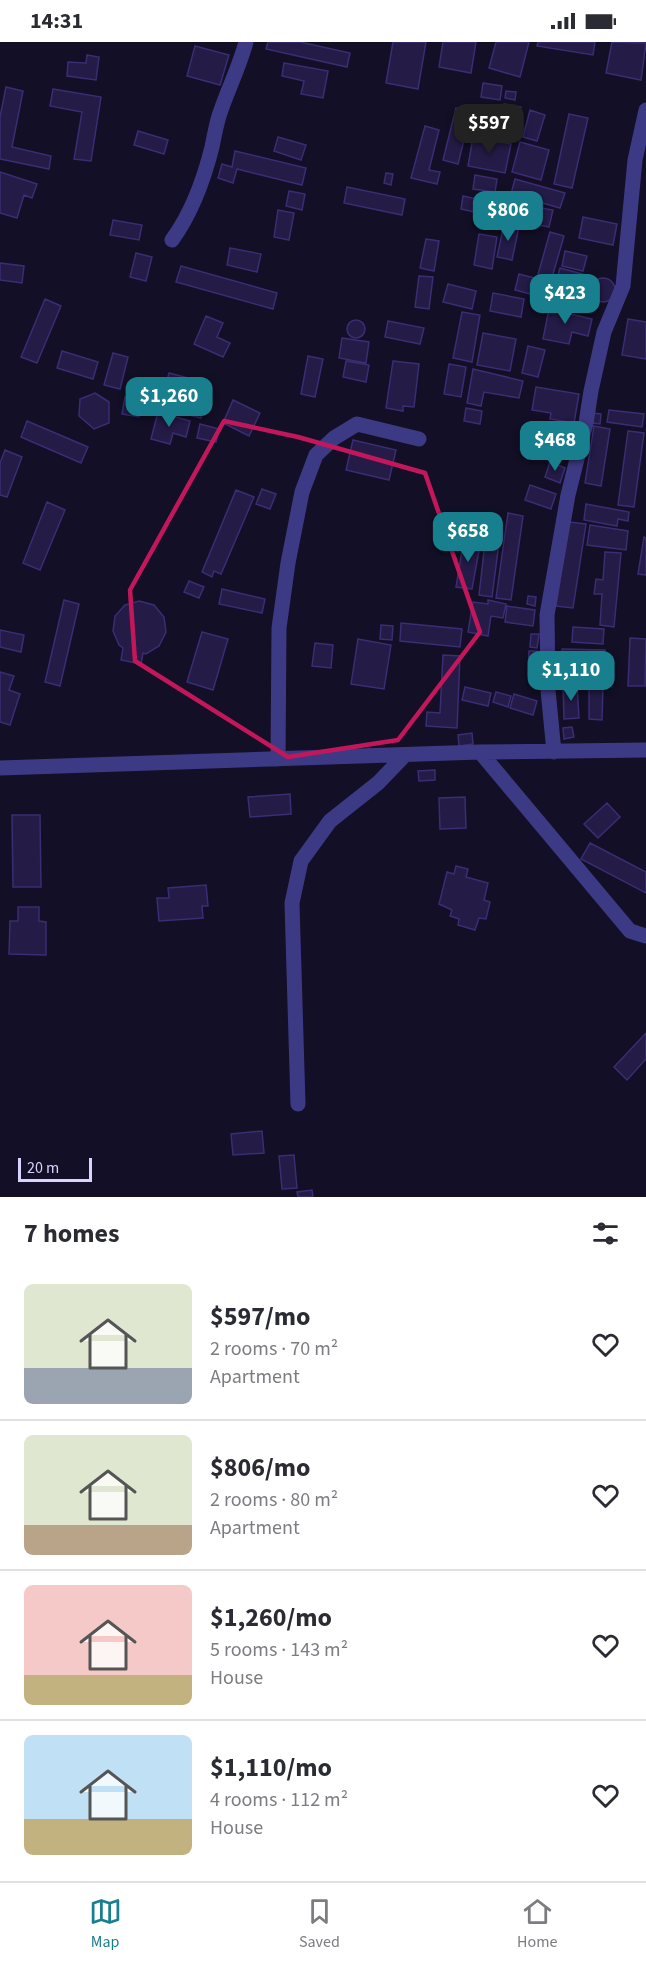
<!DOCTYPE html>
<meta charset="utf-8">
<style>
:root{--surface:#fff;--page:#f7f7f7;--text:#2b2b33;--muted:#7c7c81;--line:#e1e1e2;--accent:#187f8f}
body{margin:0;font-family:"Source Sans 3",sans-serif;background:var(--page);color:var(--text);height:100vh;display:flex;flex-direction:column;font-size:22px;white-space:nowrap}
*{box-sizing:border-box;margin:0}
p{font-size:20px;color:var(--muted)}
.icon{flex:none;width:33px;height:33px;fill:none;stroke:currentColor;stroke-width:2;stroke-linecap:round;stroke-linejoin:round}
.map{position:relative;height:1155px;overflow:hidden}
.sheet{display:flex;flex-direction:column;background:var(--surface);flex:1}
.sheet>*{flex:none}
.scale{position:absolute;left:18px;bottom:15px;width:74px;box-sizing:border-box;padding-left:6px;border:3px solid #d9d4ff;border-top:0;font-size:16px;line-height:21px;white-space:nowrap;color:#d9d4ff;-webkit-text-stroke:4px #130f26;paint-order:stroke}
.price{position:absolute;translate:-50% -51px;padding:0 14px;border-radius:12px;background:var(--accent);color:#fff;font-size:20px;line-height:39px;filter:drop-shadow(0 2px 3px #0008)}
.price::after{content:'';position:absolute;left:50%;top:36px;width:18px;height:14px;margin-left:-9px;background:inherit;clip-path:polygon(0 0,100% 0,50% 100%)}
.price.on{background:#222;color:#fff}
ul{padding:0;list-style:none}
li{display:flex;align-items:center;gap:18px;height:150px;padding:0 24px}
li+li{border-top:2px solid var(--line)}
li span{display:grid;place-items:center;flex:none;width:168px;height:120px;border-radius:9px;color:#555}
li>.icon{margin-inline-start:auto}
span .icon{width:72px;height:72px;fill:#fffc;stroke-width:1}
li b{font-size:26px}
h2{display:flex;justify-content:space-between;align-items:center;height:72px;padding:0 24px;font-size:26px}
.status{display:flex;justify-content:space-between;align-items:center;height:42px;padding:0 30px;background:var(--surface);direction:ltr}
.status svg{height:16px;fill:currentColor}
.tab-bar{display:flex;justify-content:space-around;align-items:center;height:84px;border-top:2px solid var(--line);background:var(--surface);font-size:16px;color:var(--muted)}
.tab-bar a{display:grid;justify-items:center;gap:3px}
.tab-bar .on{color:var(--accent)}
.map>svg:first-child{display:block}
</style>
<div class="status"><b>14:31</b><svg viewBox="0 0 49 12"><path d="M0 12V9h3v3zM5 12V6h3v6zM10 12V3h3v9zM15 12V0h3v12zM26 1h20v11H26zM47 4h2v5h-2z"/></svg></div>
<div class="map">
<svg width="646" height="1155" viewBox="0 0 646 1155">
<rect width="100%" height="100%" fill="#130f26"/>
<path fill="#241b47" stroke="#3b2d73" stroke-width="1.5" d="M268,0H300L350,11L347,25L266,7Z
M393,0H426L418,47L386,41Z
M443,0H476L471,31L439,25Z
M496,0H529L520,35L489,26Z
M538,0H595L593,13L537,4Z
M612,0L646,1L641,38L606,31Z
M195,4L229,13L220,43L187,34Z
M87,13L99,15L96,38L67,34L68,20L86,21Z
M284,21L328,29L323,56L301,52L304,39L282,34Z
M483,41L502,44L500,58L481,55Z
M6,45L23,49L12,105L51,114L49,127L0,117V75Z
M53,47L101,55L91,119L74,117L82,70L50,64Z
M506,49L516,50L515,58L505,56Z
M504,62L521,65L515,96L499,93Z
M456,66L471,70L458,122L443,118Z
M530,68L545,73L537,99L523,95Z
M569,72L588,76L572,146L554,142Z
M425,84L439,88L429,128L440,130L437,142L411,136Z
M138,89L168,98L164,112L134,103Z
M278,95L306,103L301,118L274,109Z
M473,95L511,102L505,131L468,124Z
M520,100L549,108L541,138L512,130Z
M235,109L306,126L302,143L237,127L233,141L218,136L222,122L232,125Z
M0,130L37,142L32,156L24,153L17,176L0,171Z
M386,131L393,132L391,143L384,141Z
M475,133L497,137L495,150L473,147Z
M515,137L565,151L560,166L511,152Z
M347,145L405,157L402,173L344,161Z
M289,149L305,152L302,168L286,164Z
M463,154L499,162L496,175L461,167Z
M513,161L553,168L549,185L509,178Z
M278,168L294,171L289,198L274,195Z
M583,175L617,182L613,203L579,196Z
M113,178L142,183L139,198L110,193Z
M504,182L519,185L512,218L497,215Z
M550,190L564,194L551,239L537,236Z
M479,192L497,195L492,227L474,223Z
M426,197L439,199L434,229L420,226Z
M230,206L261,212L257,230L227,223Z
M565,209L587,214L583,229L562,224Z
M136,211L152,215L146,239L130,235Z
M0,221L24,224L22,241L0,238Z
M181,224L277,251L273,267L176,240Z
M560,226L590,234L583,264L552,256Z
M519,232L550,240L546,256L515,248Z
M419,234L433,235L429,267L415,265Z
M591 248a12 12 0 1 1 24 0a12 12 0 1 1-24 0Z
M448,242L476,249L472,267L443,260Z
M493,251L524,257L521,275L490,269Z
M45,257L61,264L37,321L21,315Z
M550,262L566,266V271L592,277L588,294L572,290L569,302L543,297Z
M462,270L480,273L472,320L453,316Z
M206,274L223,281L217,295L230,301L223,315L194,302Z
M628,277L646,280V317L622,313Z
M347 287a9 9 0 1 1 18 0a9 9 0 1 1-18 0Z
M388,279L424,286L420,302L385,295Z
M483,291L516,297L510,329L477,323Z
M342,296L369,300L366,321L339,316Z
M528,304L545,308L538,335L522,331Z
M62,309L98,320L93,337L57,326Z
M113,311L128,315L120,347L104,343Z
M308,314L323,317L315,355L301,352Z
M346,319L369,323L366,340L343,335Z
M393,319L419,322L414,365L403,364V369L386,366Z
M449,322L466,325L461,355L444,352Z
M473,327L523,339L519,356L484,350L481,364L467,361Z
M169,331L211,342L201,376L160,365Z
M536,345L579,352L574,381L550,377L551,371L532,368Z
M95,351L109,360V381L94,387L79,374L80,357Z
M125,355L142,358L139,375L122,372Z
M233,358L260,371L249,394L223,381Z
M466,366L482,369L480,382L464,379Z
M609,368L644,372L642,385L607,380Z
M158,370L190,379L186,395L173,391L170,402L151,397Z
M593,371L601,372L600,382L592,381Z
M27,379L88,405L81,421L21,395Z
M200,382L219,387L216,400L197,396Z
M564,383L576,386L570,414L557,411Z
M594,384L610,387L601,444L585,441Z
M628,389L644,391L634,465L618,463Z
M353,398L396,408L389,438L346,428Z
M5,408L22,415L7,455L0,453V421Z
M550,420L565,426L560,441L545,435Z
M530,443L556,452L551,467L525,458Z
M262,447L276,452L270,467L256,462Z
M236,448L254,455L221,532L214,529L212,535L202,530Z
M47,460L65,468L40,528L23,521Z
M586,462L629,470L628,479L618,477L617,484L584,478Z
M508,471L523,474L511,558L496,556Z
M569,480L586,482L573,566L556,564Z
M590,483L628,489L626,508L587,503Z
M486,492L500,493L492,555L479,553Z
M644,495L646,496V533L638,532Z
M464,496L481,498L472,547L456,545Z
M605,510L621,511L614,585L600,583L602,552H594L596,537L603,538Z
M189,539L204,545L199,556L184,550Z
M222,547L265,557L262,571L219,562Z
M528,554L536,555L535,564L527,562Z
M64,558L79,562L60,644L45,640Z
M488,558L506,562L503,576L491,574L488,594L468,590L473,560L488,562Z
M139,559L154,563L164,575L166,590L159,604L146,612L143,611L141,622L121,618L123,606L119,603L113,589L115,574L125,563Z
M507,564L535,568L533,584L505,580Z
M401,581L462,587L460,605L400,599Z
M381,583L393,584L392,598L380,597Z
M573,585L604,587L603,602L572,600Z
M0,588L24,593L21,610L0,605Z
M202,590L228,597L213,648L187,640Z
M531,592H539L537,606L530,605Z
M630,596L646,597L645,644H628Z
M358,597L391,603L384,647L351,642Z
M315,601L333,603L331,626L312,624Z
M562,607L605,608L604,638L561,636Z
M529,609H537L536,633H528Z
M443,613L460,614L457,686L426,684L427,670L440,671Z
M0,630L14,634L9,648L20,652L10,683L0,680Z
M563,643H577L579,676L564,677Z
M465,645L491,651L488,664L462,658Z
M589,645H603L602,678L589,677Z
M496,650L511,654L508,665L493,660Z
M514,652L537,659L533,673L510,666Z
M572,685L574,695L564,697L563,686Z
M472,691L473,702L459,704L458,693Z
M435,728V738L419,739L418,729Z
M290,752L291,772L250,775L248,755Z
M465,755L466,786L440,787L439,756Z
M607,761L620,775L598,796L584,782Z
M12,773H40L41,845H13Z
M590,801L646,830V851L581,817Z
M456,824L468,827L466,835L488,841L484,858L490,860L486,877L479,876L475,888L458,883L459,877L450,874L452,868L439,862L447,830L454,832Z
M206,843L208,864H202L203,876L159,879L157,856H169L168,846Z
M18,865H39V879L46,880V913L9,912L10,879H18Z
M646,991V1017L627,1038L614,1025Z
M262,1089L264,1111L233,1113L231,1092Z
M294,1113L297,1146L282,1147L279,1114Z
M312,1148L313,1155H298L297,1150Z"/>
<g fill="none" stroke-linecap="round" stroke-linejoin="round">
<path stroke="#3d3a85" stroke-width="15" d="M172,198C191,172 204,137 212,105C214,95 216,84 219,74C227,49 239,26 246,0
M480,710L646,708
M554,710L548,648L547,573L568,453L586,381L591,349L604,290L623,244L635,118L646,68
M278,717L279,586L288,521L302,450L316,413L334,396L357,382L419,397
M0,726L480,710L630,889L646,894
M298,1062L292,861L301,819L330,779L378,741L405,713"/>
</g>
<path fill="none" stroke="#c2185b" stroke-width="4.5" stroke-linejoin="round" d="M224,379L298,395L425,431L480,590L398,698L288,715L135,619L130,548Z"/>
</svg>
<div class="scale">20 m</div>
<b class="price on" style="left:489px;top:113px">$597</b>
<b class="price" style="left:508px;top:200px">$806</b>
<b class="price" style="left:565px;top:283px">$423</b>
<b class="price" style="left:169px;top:386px">$1,260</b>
<b class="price" style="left:555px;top:430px">$468</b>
<b class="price" style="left:468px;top:521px">$658</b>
<b class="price" style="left:571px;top:660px">$1,110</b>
</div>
<section class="sheet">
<h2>7 homes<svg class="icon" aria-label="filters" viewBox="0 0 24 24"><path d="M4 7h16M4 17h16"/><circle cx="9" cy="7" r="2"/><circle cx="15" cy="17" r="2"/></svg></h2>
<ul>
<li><span style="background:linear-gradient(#dfe7d0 70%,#9aa5b1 0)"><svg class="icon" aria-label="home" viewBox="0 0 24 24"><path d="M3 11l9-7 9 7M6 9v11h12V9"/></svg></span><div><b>$597/mo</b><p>2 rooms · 70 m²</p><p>Apartment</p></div><svg class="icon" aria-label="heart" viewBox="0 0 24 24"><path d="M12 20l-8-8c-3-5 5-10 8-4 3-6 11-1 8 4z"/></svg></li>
<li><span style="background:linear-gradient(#dfe7d0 75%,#b9a48a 0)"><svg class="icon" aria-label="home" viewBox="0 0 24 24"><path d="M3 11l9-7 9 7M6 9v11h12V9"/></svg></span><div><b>$806/mo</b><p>2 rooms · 80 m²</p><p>Apartment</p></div><svg class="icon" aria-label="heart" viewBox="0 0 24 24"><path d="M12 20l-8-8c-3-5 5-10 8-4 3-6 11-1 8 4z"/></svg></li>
<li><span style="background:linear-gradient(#f6c9c9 75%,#c2b280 0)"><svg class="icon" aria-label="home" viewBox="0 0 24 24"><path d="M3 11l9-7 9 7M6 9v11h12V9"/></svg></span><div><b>$1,260/mo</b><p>5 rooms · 143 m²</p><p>House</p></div><svg class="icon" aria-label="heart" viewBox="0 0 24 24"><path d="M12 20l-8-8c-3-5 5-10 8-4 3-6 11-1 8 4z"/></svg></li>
<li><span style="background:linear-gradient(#bfe0f5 70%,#c2b280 0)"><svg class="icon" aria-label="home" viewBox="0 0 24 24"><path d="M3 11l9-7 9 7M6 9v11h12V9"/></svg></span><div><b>$1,110/mo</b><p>4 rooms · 112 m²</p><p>House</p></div><svg class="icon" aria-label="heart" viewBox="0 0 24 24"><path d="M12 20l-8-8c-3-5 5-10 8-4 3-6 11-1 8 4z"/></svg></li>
</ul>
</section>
<nav class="tab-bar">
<a class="on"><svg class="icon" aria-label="map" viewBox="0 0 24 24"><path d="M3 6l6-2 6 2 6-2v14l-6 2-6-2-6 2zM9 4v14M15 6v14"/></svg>Map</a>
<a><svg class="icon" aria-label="saved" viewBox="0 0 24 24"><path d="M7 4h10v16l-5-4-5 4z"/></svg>Saved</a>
<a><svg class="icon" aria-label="home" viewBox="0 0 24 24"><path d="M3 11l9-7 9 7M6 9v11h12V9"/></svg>Home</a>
</nav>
